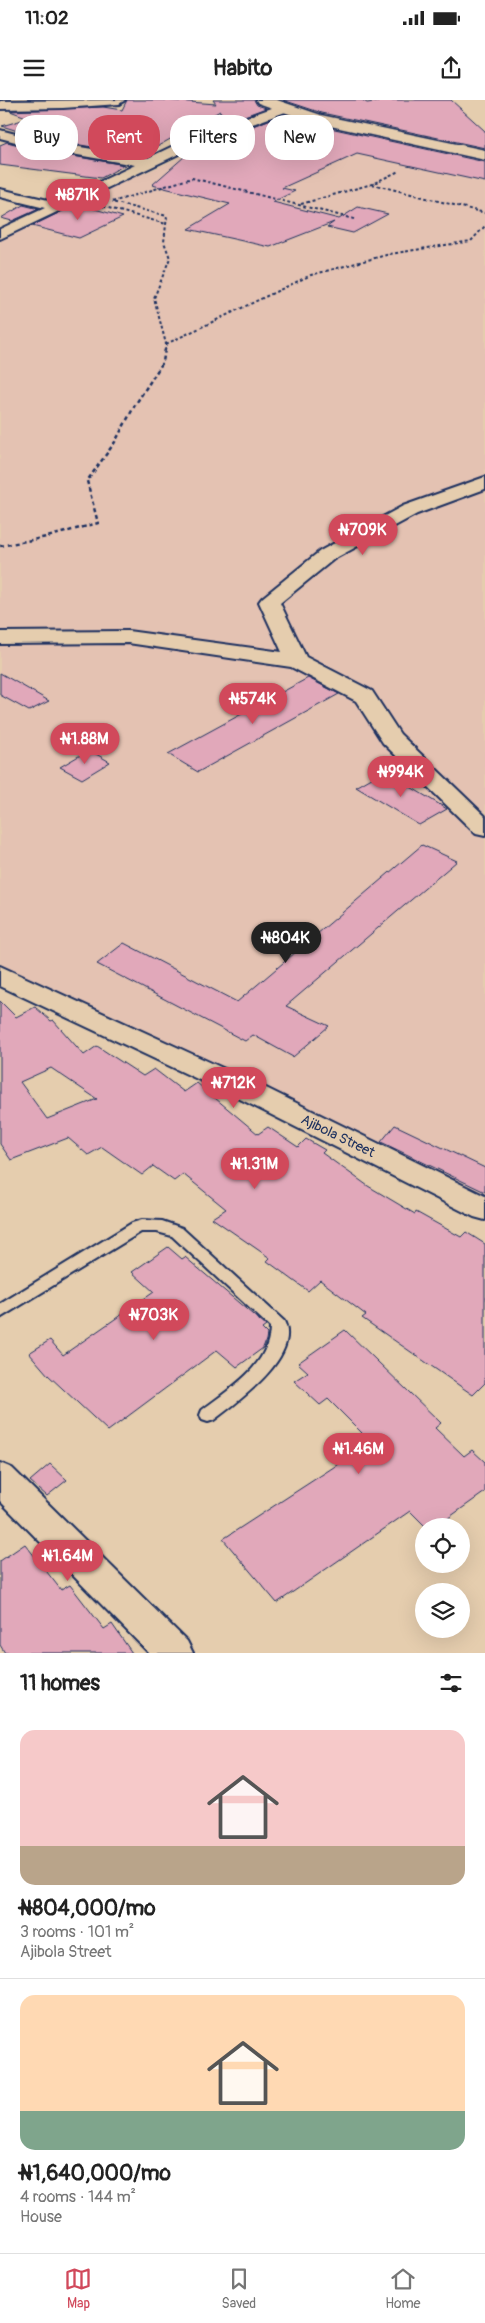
<!DOCTYPE html>
<meta charset="utf-8">
<style>
:root{--surface:#fff;--page:#f2f2f2;--text:#222;--muted:#767676;--line:#e0e0e0;--accent:#d1495b}
body{margin:0;font-family:Pangolin,sans-serif;background:var(--page);color:var(--text);height:100vh;display:flex;flex-direction:column;font-size:19px;white-space:nowrap}
*{box-sizing:border-box;margin:0}
p{font-size:16px;color:var(--muted)}
.icon{flex:none;width:28px;height:28px;fill:none;stroke:currentColor;stroke-width:2;stroke-linecap:round;stroke-linejoin:round}
.map{position:relative;height:1553px;overflow:hidden}
.panel{display:flex;flex-direction:column;background:var(--surface);flex:1}
.panel>*{flex:none}
.guide{position:absolute;left:15px;top:15px;width:455px;height:45px;display:flex;gap:10px}
.tools{position:absolute;left:415px;top:1418px;display:grid;gap:10px}
.tools a{display:grid;place-items:center;width:55px;height:55px;border-radius:50%;background:var(--surface);box-shadow:0 5px 20px #0002;font-size:25px}
.price{position:absolute;translate:-50% -42px;padding:0 11px;border-radius:18px;background:var(--accent);color:#fff;font-size:16px;line-height:32px;filter:drop-shadow(0 1px 2px #0008)}
.price::after{content:'';position:absolute;left:50%;top:30px;width:15px;height:11px;margin-left:-8px;background:inherit;clip-path:polygon(0 0,100% 0,50% 100%)}
.price.current{background:#222;color:#fff}
ul{padding:0;list-style:none}
li{display:grid;align-content:center;gap:10px;height:265px;padding:0 20px}
li+li{border-top:1px solid var(--line)}
li span{display:grid;place-items:center;height:155px;border-radius:15px;color:#555}
li>.icon{margin-inline-start:auto}
span .icon{width:90px;height:90px;fill:#fffc;stroke-width:1}
li b{font-size:21px}
h2{display:flex;justify-content:space-between;align-items:center;height:60px;padding:0 20px;font-size:21px}
.tag{padding:0 18px;border-radius:20px;background:var(--surface);box-shadow:0 5px 20px #0002;font-size:18px;line-height:45px}
.tag.current{background:var(--accent);color:#fff}
.status{display:flex;justify-content:space-between;align-items:center;height:35px;padding:0 25px;background:var(--surface);direction:ltr}
.status svg{height:14px;fill:currentColor}
header{display:flex;justify-content:space-between;align-items:center;height:65px;padding:0 20px;background:var(--surface);font-size:22px;font-weight:700}
.tabs{display:flex;justify-content:space-around;align-items:center;height:70px;border-top:1px solid var(--line);background:var(--surface);font-size:14px;color:var(--muted)}
.tabs a{display:grid;justify-items:center;gap:2px}
.tabs .current{color:var(--accent)}
.map>svg:first-child{display:block}
</style>
<div class="status"><b>11:02</b><svg viewBox="0 0 49 12"><path d="M0 12V9h3v3zM5 12V6h3v6zM10 12V3h3v9zM15 12V0h3v12zM26 1h20v11H26zM47 4h2v5h-2z"/></svg></div>
<header><svg class="icon" aria-label="menu" viewBox="0 0 24 24"><path d="M4 6h16M4 12h16M4 18h16"/></svg>Habito<svg class="icon" aria-label="share" viewBox="0 0 24 24"><path d="M12 15V3M7 8l5-5 5 5M5 13v7h14v-7"/></svg></header>
<div class="map">
<svg width="485" height="1553" viewBox="0 0 485 1553">
<rect width="100%" height="100%" fill="#e5cdae"/>
<filter id="ink" filterUnits="userSpaceOnUse"><feTurbulence type="fractalNoise" baseFrequency=".02" numOctaves="2"/><feDisplacementMap in="SourceGraphic" scale="10" xChannelSelector="R" yChannelSelector="G"/><feConvolveMatrix kernelMatrix="1 2 1 2 8 2 1 2 1" color-interpolation-filters="sRGB"/></filter>
<g filter="url(#ink)">
<path fill="#e4c2b2" d="M278,15L485,59V1101L0,868V136Z"/>
<path fill="#e1a8ba" stroke="#1b2f5e" fill-rule="evenodd" d="M127,0H163L216,4L213,0H254L257,5L266,8L223,24L227,20L220,11L142,55L43,39L2,26L29,18L10,11L103,7L122,10Z
M283,0H362L367,3L387,0H451L485,31V48L322,13Z
M284,14L312,24L485,62V82L357,54L282,88L295,91L273,102L339,119L358,107L388,114L353,133L327,127L334,122L270,147L188,129L230,104L152,85L193,49Z
M7,42L43,51L125,65L101,78L0,65V45Z
M77,104L123,117L79,138L32,126Z
M23,105L39,109L12,121L1,118Z
M0,573L49,601L29,611L0,595Z
M308,578L339,594L198,672L168,654Z
M89,650L110,662L82,679L60,667Z
M384,671L447,709L419,725L356,687Z
M422,745L457,761L286,906L329,926L293,957L253,935L245,941L97,864L124,843L237,902Z
M0,901L16,917L35,907L51,921L53,920L84,955L97,946L143,976L154,969L184,992L197,983L258,1034L268,1027L298,1047L306,1039L325,1050L322,1053L368,1086L415,1114L416,1112L461,1137L466,1132L485,1144V1283L473,1295L362,1218L366,1215L320,1180L308,1191L267,1161L270,1158L212,1118L226,1109L183,1074L174,1081L153,1066L142,1075L102,1047L88,1055L68,1038L11,1060L0,1044ZM51,968L97,999L47,1019L20,982Z
M395,1025L485,1068V1092L381,1042Z
M168,1147L182,1159L185,1157L266,1226L262,1229L267,1234L266,1240L263,1248L237,1267L217,1250L108,1331L48,1275L29,1253L50,1240L63,1255L154,1192L132,1172Z
M345,1230L441,1323L435,1328L464,1356L472,1350L485,1362V1392L437,1426H425L410,1411L277,1503L223,1439L360,1350L350,1340L362,1333L328,1299L320,1305L294,1281L308,1272L298,1263Z
M50,1364L67,1380L47,1396L30,1381Z
M25,1444L61,1490L70,1485L104,1529L112,1524L132,1553H5L0,1545V1461Z"/>
<g fill="none" stroke-linecap="round" stroke-linejoin="round">
<defs>
<path id="lane" d="M142,1120L162,1121L182,1128L284,1221C302,1256 237,1302 214,1320L208,1322L202,1320L200,1315L202,1310C229,1289 270,1266 270,1227L172,1136L157,1132H141L0,1218V1204L132,1123Z"/>
<path id="street" d="M125,0L119,4L63,8L0,9V1Z
M283,4L290,8L288,11L204,42L0,139V129L45,108L0,97V89L57,102L135,65L43,49L0,38V30L43,41L148,58L194,36Z
M485,377V389L417,414L334,459L280,503L306,557L372,591L400,634L485,716V736L476,734L383,643L356,601L291,567L128,543L0,544V532L128,531L282,552L259,502L262,498L320,451L403,406Z
M0,866L264,987L485,1096V1120L474,1117L244,1001L0,886Z
M0,1363L12,1368L187,1541L193,1553H149L0,1401Z"/>
<path id="secondary" d="M256,0H277L321,15L485,50V60L312,22L258,3Z"/>
</defs>
<use href="#lane" stroke="#1b2f5e" stroke-width="4"/>
<use href="#street" stroke="#1b2f5e" stroke-width="4"/>
<use href="#secondary" stroke="#1b2f5e" stroke-width="3"/>
<path stroke="#1b2f5e" stroke-width="2" stroke-dasharray="3 2.5" stroke-linecap="butt" d="M372,84L485,113
M301,104L372,84L399,71
M98,105L166,124
M166,244L311,175L390,154L471,141L485,126
M165,251L166,244L154,198L170,158L164,142L167,116L112,102L192,78L354,119"/>
<path stroke="#1b2f5e" stroke-width="2.5" stroke-dasharray="4 3" stroke-linecap="butt" d="M0,446L47,437L98,423L87,381L115,342L135,305L163,262L165,249"/>
<use href="#lane" fill="#e5cdae" fill-rule="evenodd"/>
<use href="#street" fill="#e5cdae" fill-rule="evenodd"/>
<use href="#secondary" fill="#e5cdae" fill-rule="evenodd"/>
</g>
</g>
<g text-anchor="middle" dominant-baseline="central" stroke-width="4" stroke-linejoin="round" paint-order="stroke">
<g font-size="14" fill="#1b2f5e" stroke="#e5cdae">
<text transform="translate(338 1036) rotate(26)">Ajibola Street</text>
</g>
</g>
</svg>
<div class="tools">
<a><svg class="icon" aria-label="locate" viewBox="0 0 24 24"><circle cx="12" cy="12" r="6"/><path d="M12 2v4M12 18v4M2 12h4M18 12h4"/></svg></a>
<a><svg class="icon" aria-label="layers" viewBox="0 0 24 24"><path d="M12 4l9 5-9 5-9-5zM3 14l9 5 9-5"/></svg></a>
</div>
<b class="price" style="left:78px;top:121px">₦871K</b>
<b class="price" style="left:363px;top:456px">₦709K</b>
<b class="price" style="left:253px;top:625px">₦574K</b>
<b class="price" style="left:85px;top:665px">₦1.88M</b>
<b class="price" style="left:401px;top:698px">₦994K</b>
<b class="price current" style="left:286px;top:864px">₦804K</b>
<b class="price" style="left:234px;top:1009px">₦712K</b>
<b class="price" style="left:255px;top:1090px">₦1.31M</b>
<b class="price" style="left:154px;top:1241px">₦703K</b>
<b class="price" style="left:359px;top:1375px">₦1.46M</b>
<b class="price" style="left:68px;top:1482px">₦1.64M</b>
<div class="guide">
<a class="tag">Buy</a>
<a class="tag current">Rent</a>
<a class="tag">Filters</a>
<a class="tag">New</a>
</div>
</div>
<section class="panel">
<h2>11 homes<svg class="icon" aria-label="filters" viewBox="0 0 24 24"><path d="M4 7h16M4 17h16"/><circle cx="9" cy="7" r="2"/><circle cx="15" cy="17" r="2"/></svg></h2>
<ul>
<li><span style="background:linear-gradient(#f6c9c9 75%,#b9a48a 0)"><svg class="icon" aria-label="home" viewBox="0 0 24 24"><path d="M3 11l9-7 9 7M6 9v11h12V9"/></svg></span><div><b>₦804,000/mo</b><p>3 rooms · 101 m²</p><p>Ajibola Street</p></div></li>
<li><span style="background:linear-gradient(#ffd9b3 75%,#7fa58c 0)"><svg class="icon" aria-label="home" viewBox="0 0 24 24"><path d="M3 11l9-7 9 7M6 9v11h12V9"/></svg></span><div><b>₦1,640,000/mo</b><p>4 rooms · 144 m²</p><p>House</p></div></li>
</ul>
</section>
<nav class="tabs">
<a class="current"><svg class="icon" aria-label="map" viewBox="0 0 24 24"><path d="M3 6l6-2 6 2 6-2v14l-6 2-6-2-6 2zM9 4v14M15 6v14"/></svg>Map</a>
<a><svg class="icon" aria-label="saved" viewBox="0 0 24 24"><path d="M7 4h10v16l-5-4-5 4z"/></svg>Saved</a>
<a><svg class="icon" aria-label="home" viewBox="0 0 24 24"><path d="M3 11l9-7 9 7M6 9v11h12V9"/></svg>Home</a>
</nav>
